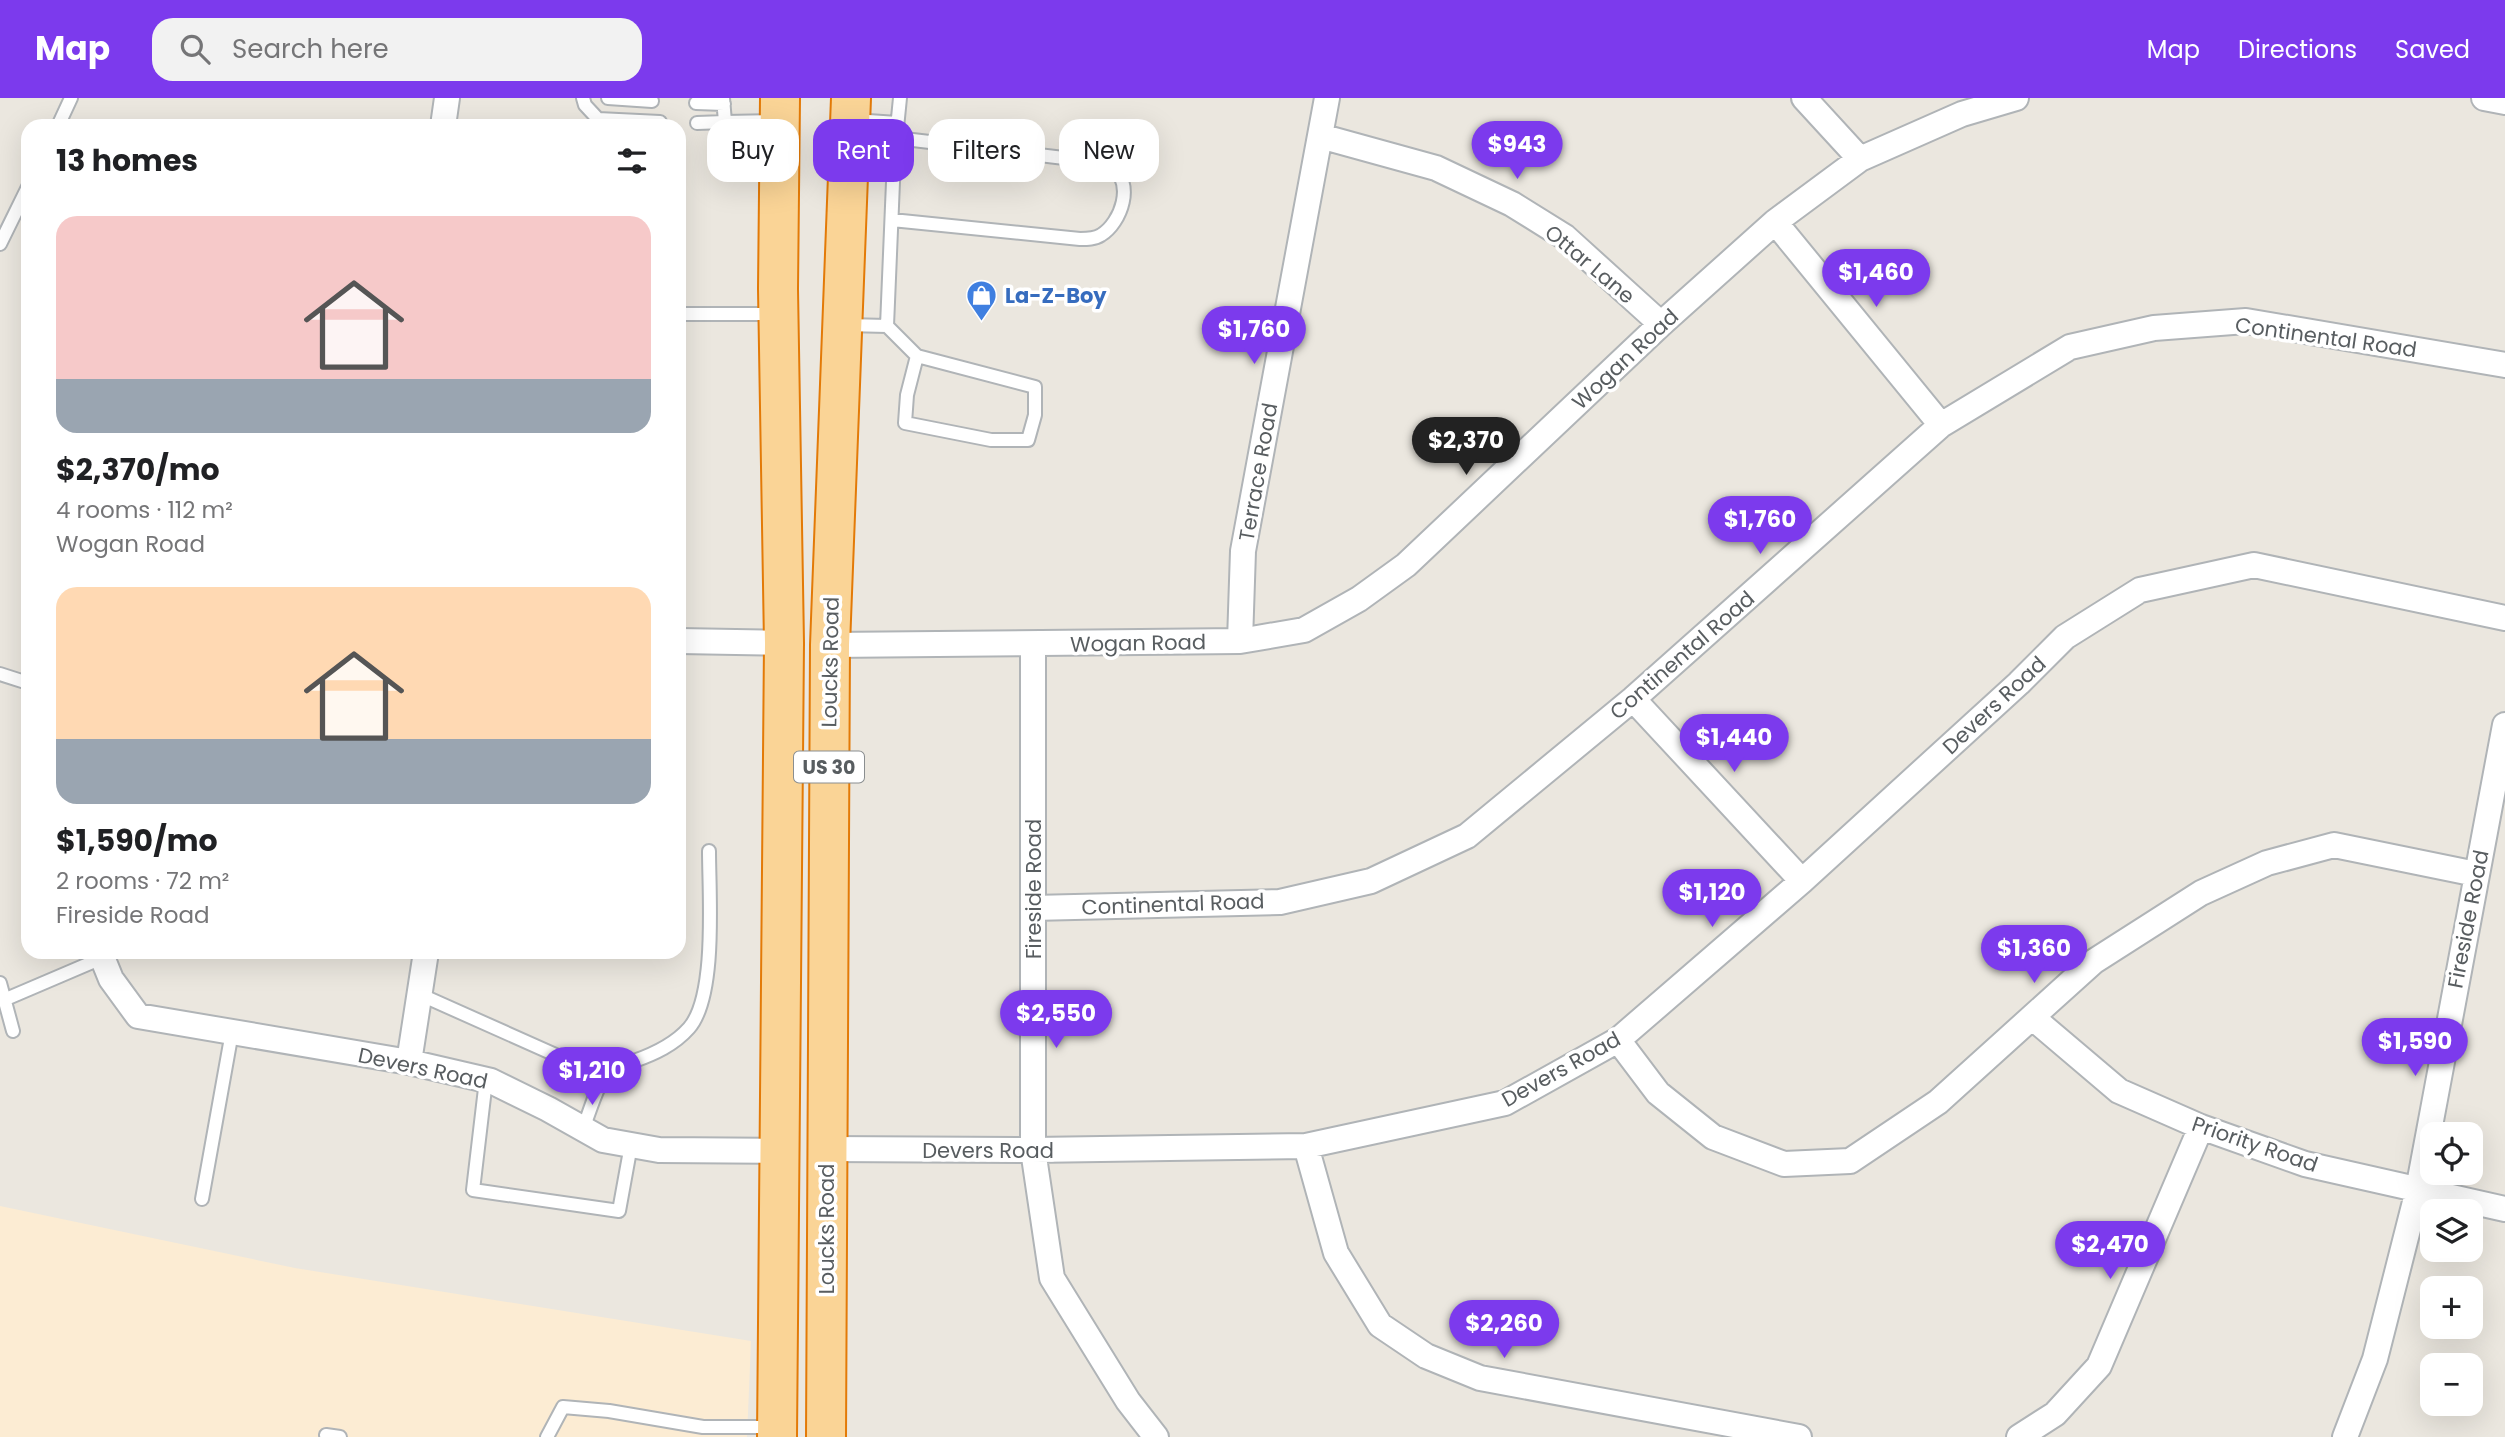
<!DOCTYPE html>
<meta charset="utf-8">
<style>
:root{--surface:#fff;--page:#f2f2f2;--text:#202124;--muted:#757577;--accent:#7c3aed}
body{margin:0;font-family:Poppins,sans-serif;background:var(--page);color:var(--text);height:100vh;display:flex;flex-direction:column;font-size:26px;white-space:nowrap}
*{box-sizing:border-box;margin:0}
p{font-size:23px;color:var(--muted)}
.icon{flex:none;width:38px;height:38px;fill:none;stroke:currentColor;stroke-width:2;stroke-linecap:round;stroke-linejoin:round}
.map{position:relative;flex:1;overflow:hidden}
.panel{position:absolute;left:21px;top:21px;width:665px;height:840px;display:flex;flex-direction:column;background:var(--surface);border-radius:21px;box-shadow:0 7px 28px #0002}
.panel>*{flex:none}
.hud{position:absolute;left:707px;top:21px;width:665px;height:63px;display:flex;gap:14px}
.tools{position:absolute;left:2420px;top:1024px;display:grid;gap:14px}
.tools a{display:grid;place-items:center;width:63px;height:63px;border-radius:14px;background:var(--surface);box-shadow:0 7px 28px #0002;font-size:35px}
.price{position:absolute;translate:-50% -60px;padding:0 16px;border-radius:24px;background:var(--accent);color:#fff;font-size:23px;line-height:46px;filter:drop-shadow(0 2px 4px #0008)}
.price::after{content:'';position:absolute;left:50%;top:42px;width:21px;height:16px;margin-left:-10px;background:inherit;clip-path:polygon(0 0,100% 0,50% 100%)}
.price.active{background:#222;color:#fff}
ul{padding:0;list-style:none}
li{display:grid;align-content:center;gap:14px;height:371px;padding:0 35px}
li span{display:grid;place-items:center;height:217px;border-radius:21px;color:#555}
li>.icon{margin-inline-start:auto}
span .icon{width:126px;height:126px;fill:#fffc;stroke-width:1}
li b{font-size:30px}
h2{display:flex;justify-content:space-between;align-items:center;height:84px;padding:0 35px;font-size:30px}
.pill{padding:0 24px;border-radius:21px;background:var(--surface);box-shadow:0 7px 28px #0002;font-size:24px;line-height:63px}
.pill.active{background:var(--accent);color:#fff}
header{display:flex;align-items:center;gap:42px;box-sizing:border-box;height:98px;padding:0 35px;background:var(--accent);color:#fff}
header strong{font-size:33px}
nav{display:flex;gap:38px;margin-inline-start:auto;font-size:24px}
.search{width:490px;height:63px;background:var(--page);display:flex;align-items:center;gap:18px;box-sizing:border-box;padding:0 24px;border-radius:21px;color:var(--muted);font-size:26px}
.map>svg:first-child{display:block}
</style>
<header>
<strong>Map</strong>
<div class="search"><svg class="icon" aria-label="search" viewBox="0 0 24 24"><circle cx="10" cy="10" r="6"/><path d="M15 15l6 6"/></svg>Search here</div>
<nav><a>Map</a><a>Directions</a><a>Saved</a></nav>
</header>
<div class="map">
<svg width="2505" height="1339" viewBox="0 0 2505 1339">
<rect width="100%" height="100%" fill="#ebe7df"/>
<path fill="#fcecd3" d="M0,1108L295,1170L751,1243L747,1339H0Z"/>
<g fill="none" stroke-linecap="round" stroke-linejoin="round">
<defs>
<path id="service" d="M583,0L585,7L598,21L660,24
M608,0L652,3
M723,0L725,24L774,23
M696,5L724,6
M854,22L897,25
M697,25L725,24
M58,28L71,0
M892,122L1080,141C1087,141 1095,141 1101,137C1121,125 1136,84 1110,68C1105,65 1095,64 1089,63L896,40
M0,146L28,89
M679,216H773
M846,227L887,228L894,60L900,0
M887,228L917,258L1035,289V317L1028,342H991L905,325L907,297L917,258
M0,576L28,585
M0,885L13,933
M419,896L605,979
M6,901L102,860
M486,982L473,1092L619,1113L631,1047
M583,1031C589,1016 598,983 609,972C615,967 627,965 634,963C654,956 674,947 689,930C717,898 709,796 709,753
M202,1101L232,934
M326,1337L340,1339
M547,1339L563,1309L609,1313L703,1329H773"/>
<path id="minor" d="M1804,0L1860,61
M2484,0L2505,4
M443,28L447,0
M1320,38L1436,70L1512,106L1565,139L1661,226
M1775,124L1941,327
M679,543L784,545
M1240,543L1243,453L1327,0
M830,547L1240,543L1304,532L1359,501L1406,467L1661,226L1775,124L1860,61L1962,16L2016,0
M1033,547V1052L1052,1180L1128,1303L1156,1339
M1633,601L1802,783
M1033,810L1280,804L1371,783L1467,738L1633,601L1941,327L2070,249L2154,230L2246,223L2505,267
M100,854L111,881L138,918L409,964L491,983L548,1011L603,1042L659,1052L780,1053
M2033,920L2119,993L2201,1029L2305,1066L2505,1111
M1618,942L1658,995L1713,1039L1784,1066L1850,1063L1938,1004L2093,864L2201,795L2267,765L2334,747L2476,776
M409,964L426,854
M1306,1048L1336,1155L1380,1227L1426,1258L1480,1280L1799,1339
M826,1051L1033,1052L1306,1048L1505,1005L1618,942L1802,783L2019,585L2065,539L2140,492L2254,467L2505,520
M2019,1339L2055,1316L2099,1268L2201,1029
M2345,1339L2375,1261L2418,1092L2505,627"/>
<path id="trunk" d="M777,1339L784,545L778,191L780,0
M826,1339L830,547L851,0"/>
</defs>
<use href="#service" stroke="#b0b4b7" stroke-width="16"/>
<use href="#minor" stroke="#b0b4b7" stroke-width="28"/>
<use href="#trunk" stroke="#e37a07" stroke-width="42"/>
<use href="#service" stroke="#fff" stroke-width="12"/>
<use href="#minor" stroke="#fff" stroke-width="24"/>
<use href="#trunk" stroke="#fad496" stroke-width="38"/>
</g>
<defs>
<symbol id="shop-pin" viewBox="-11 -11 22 30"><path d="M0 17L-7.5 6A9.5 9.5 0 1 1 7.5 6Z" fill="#3f7fe0" stroke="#fff"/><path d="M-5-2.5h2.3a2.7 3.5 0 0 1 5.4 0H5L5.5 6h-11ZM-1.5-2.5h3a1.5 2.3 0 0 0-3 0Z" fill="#fff"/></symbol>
</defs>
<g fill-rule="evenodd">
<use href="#shop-pin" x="964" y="180" width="35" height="47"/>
</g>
<g text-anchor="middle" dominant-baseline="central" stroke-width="7" stroke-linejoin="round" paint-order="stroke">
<rect fill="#fff" stroke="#8a8e90" stroke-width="2" x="794" y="653.5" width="70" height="31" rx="5"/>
<g font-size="19" font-weight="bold" fill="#585d60">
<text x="829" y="669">US 30</text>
</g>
<g font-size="21" fill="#585d60" stroke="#fff">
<text transform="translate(1590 166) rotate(40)">Ottar Lane</text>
<text transform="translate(2326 239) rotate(8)">Continental Road</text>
<text transform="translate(1625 261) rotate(-43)">Wogan Road</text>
<text transform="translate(1258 374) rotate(-80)">Terrace Road</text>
<text transform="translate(1138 545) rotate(-1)">Wogan Road</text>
<text transform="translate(1682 557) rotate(-41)">Continental Road</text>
<text transform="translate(830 564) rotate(-89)">Loucks Road</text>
<text transform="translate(1994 607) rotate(-43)">Devers Road</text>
<text transform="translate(1033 791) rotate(-90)">Fireside Road</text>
<text transform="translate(1173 806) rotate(-2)">Continental Road</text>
<text transform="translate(2468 821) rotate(-79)">Fireside Road</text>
<text transform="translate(423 970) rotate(12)">Devers Road</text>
<text transform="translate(1561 971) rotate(-29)">Devers Road</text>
<text transform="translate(2255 1046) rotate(19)">Priority Road</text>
<text x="988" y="1052">Devers Road</text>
<text transform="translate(826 1131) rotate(-90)">Loucks Road</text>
</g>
<g font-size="21" font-weight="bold" fill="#366cbe" stroke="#fff" text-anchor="start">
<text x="1005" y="197">La-Z-Boy</text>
</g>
</g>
</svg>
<div class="tools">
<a><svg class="icon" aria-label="locate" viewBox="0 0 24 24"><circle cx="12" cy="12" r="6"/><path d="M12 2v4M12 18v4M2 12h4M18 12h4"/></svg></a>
<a><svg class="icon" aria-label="layers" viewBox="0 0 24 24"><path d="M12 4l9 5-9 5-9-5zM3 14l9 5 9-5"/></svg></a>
<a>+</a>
<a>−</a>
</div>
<b class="price" style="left:1517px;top:83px">$943</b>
<b class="price" style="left:1876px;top:211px">$1,460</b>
<b class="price" style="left:1254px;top:268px">$1,760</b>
<b class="price active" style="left:1466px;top:379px">$2,370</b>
<b class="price" style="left:1760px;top:458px">$1,760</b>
<b class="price" style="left:1734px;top:676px">$1,440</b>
<b class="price" style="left:1712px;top:831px">$1,120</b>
<b class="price" style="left:2034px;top:887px">$1,360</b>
<b class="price" style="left:1056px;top:952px">$2,550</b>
<b class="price" style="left:2415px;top:980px">$1,590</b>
<b class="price" style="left:592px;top:1009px">$1,210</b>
<b class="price" style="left:2110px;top:1183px">$2,470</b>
<b class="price" style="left:1504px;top:1262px">$2,260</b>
<div class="hud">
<a class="pill">Buy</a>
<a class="pill active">Rent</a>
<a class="pill">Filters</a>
<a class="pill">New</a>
</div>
<section class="panel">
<h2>13 homes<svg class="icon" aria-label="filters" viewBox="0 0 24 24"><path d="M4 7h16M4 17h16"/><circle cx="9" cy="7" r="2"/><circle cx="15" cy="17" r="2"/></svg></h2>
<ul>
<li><span style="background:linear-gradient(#f6c9c9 75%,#9aa5b1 0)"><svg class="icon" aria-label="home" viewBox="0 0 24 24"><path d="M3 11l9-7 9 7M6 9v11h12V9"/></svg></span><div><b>$2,370/mo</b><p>4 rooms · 112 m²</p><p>Wogan Road</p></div></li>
<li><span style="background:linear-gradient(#ffd9b3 70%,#9aa5b1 0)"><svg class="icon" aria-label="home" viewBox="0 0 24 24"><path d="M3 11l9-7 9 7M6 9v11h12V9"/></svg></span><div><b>$1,590/mo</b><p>2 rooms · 72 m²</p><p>Fireside Road</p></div></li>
</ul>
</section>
</div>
